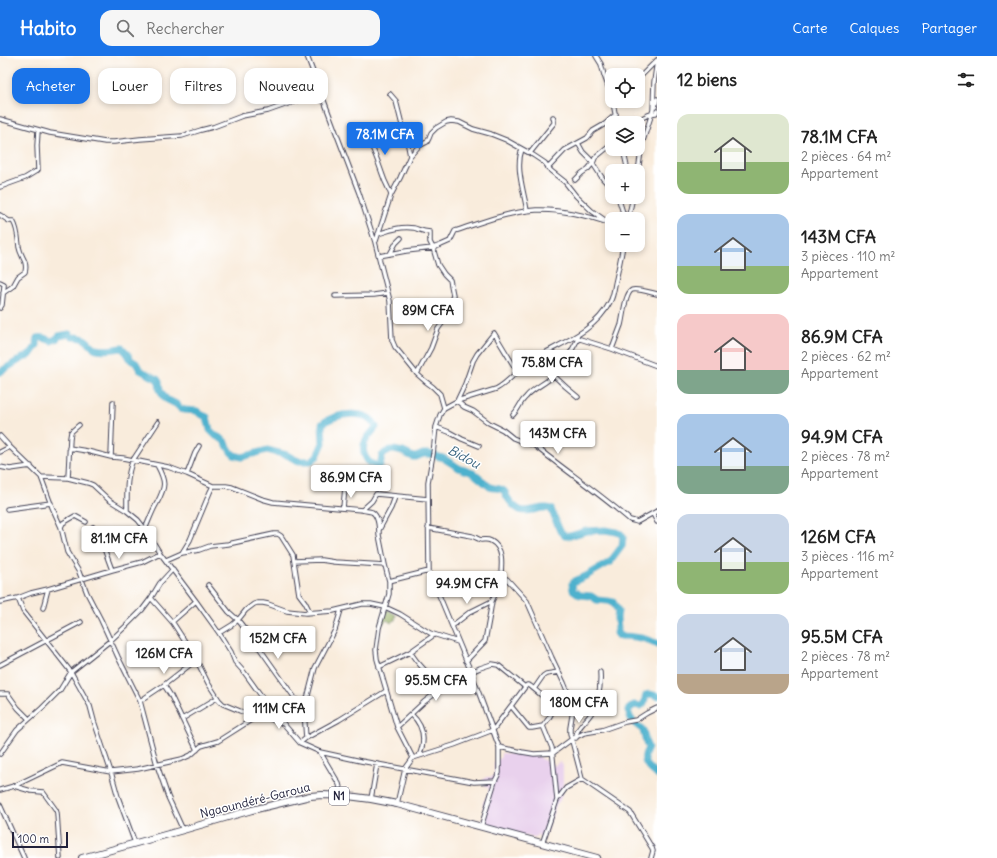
<!DOCTYPE html>
<html lang="fr">
<meta charset="utf-8">
<style>
:root{--surface:#fff;--page:#f6f6f6;--text:#222;--muted:#767676;--accent:#1a73e8}
body{margin:0;font-family:Delius,sans-serif;background:var(--page);color:var(--text);height:100vh;display:flex;flex-direction:column;font-size:15px;white-space:nowrap}
*{box-sizing:border-box;margin:0}
p{font-size:13px;color:var(--muted)}
.icon{flex:none;width:22px;height:22px;fill:none;stroke:currentColor;stroke-width:2;stroke-linecap:round;stroke-linejoin:round}
.map{position:relative;flex:1;overflow:hidden}
.drawer{display:flex;flex-direction:column;background:var(--surface);width:340px}
.drawer>*{flex:none}
.banner{position:absolute;left:12px;top:12px;width:380px;height:36px;display:flex;gap:8px}
.buttons{position:absolute;left:605px;top:12px;display:grid;gap:8px}
.buttons a{display:grid;place-items:center;width:40px;height:40px;border-radius:8px;background:var(--surface);box-shadow:0 2px 6px #0003;font-size:20px}
.scale{position:absolute;left:12px;bottom:10px;width:56px;box-sizing:border-box;padding-left:4px;border:2px solid #22223b;border-top:0;font-size:11px;line-height:14px;white-space:nowrap;color:#22223b;-webkit-text-stroke:3px #fff;paint-order:stroke}
.price{position:absolute;translate:-50% -34px;padding:0 9px;border-radius:4px;background:#fff;color:#222;font-size:13px;line-height:26px;filter:drop-shadow(0 1px 2px #0008)}
.price::after{content:'';position:absolute;left:50%;top:24px;width:12px;height:9px;margin-left:-6px;background:inherit;clip-path:polygon(0 0,100% 0,50% 100%)}
.price.selected{background:var(--accent);color:#fff}
ul{padding:0;list-style:none}
li{display:flex;align-items:center;gap:12px;height:100px;padding:0 20px}
li span{display:grid;place-items:center;flex:none;width:112px;height:80px;border-radius:12px;color:#555}
li>.icon{margin-inline-start:auto}
span .icon{width:48px;height:48px;fill:#fffc;stroke-width:1}
li b{font-size:17px}
h2{display:flex;justify-content:space-between;align-items:center;height:48px;padding:0 20px;font-size:17px}
.pill{padding:0 14px;border-radius:12px;background:var(--surface);box-shadow:0 2px 6px #0003;font-size:14px;line-height:36px}
.pill.selected{background:var(--accent);color:#fff}
header{display:flex;align-items:center;gap:24px;box-sizing:border-box;height:56px;padding:0 20px;background:var(--accent);color:#fff}
header strong{font-size:19px}
nav{display:flex;gap:22px;margin-inline-start:auto;font-size:14px}
.search{width:280px;height:36px;background:var(--page);display:flex;align-items:center;gap:10px;box-sizing:border-box;padding:0 14px;border-radius:12px;color:var(--muted);font-size:15px}
main{display:flex;flex:1;min-height:0}
.map>svg:first-child{display:block}
</style>
<header>
<strong>Habito</strong>
<div class="search"><svg class="icon" aria-label="search" viewBox="0 0 24 24"><circle cx="10" cy="10" r="6"/><path d="M15 15l6 6"/></svg>Rechercher</div>
<nav><a>Carte</a><a>Calques</a><a>Partager</a></nav>
</header>
<main>
<div class="map">
<svg width="657" height="802" viewBox="0 0 657 802">
<rect width="100%" height="100%" fill="#fff"/>
<filter id="ink" filterUnits="userSpaceOnUse"><feTurbulence type="fractalNoise" baseFrequency=".025" numOctaves="2"/><feDisplacementMap in="SourceGraphic" scale="8" xChannelSelector="R" yChannelSelector="G"/><feConvolveMatrix kernelMatrix="1 2 1 2 8 2 1 2 1" color-interpolation-filters="sRGB"/></filter>
<filter id="wash" filterUnits="userSpaceOnUse"><feTurbulence type="fractalNoise" baseFrequency=".012" numOctaves="4" result="noise"/><feDisplacementMap in="SourceGraphic" scale="16" xChannelSelector="R" yChannelSelector="G"/><feGaussianBlur stdDeviation="0.9" result="paint"/><feColorMatrix in="noise" values="0 0 0 0 0 0 0 0 0 0 0 0 0 0 0 0 0 1.4 0 .05"/><feComposite in="paint" operator="in"/></filter>
<g filter="url(#wash)">
<rect width="100%" height="100%" fill="#f9ecdc"/>
<path fill="#e9d1ed" d="M522,696L539,700L542,703L551,707L554,710L557,708L559,706L562,707L563,709V731L561,741L559,746L557,747L544,782L540,781L538,778L535,782H533L489,769L485,767L484,764L485,760L484,753L483,749V746L488,740L489,736L488,731H486L483,724L486,721H492L494,718V707L501,701V697L512,698Z"/>
<path fill="#92ab5c" stroke="#5a664c" d="M386,553L389,554L396,559L395,564L391,567L387,564L383,568L381,566L383,562L385,561L384,556Z"/>
<g fill="none" stroke-linecap="round" stroke-linejoin="round">
<path stroke="#4eb1cd" stroke-width="7" d="M0,316L21,303L30,299L37,289V282C42,280 47,283 51,285L56,283L59,280L69,278L72,281C77,281 83,281 87,285C90,288 92,292 97,293C106,295 113,293 122,292L127,297L131,304L136,307L140,314L157,323L159,326L160,334L166,343L176,348L181,353L185,354L197,355L200,358L207,361L210,374L216,380L222,383L225,386L231,396L234,399L242,401L267,394L287,399L294,403L299,405H311L317,400L323,387L322,368C335,357 369,352 376,371C368,381 357,391 368,405C371,408 375,410 380,409L382,400L385,397L391,394H394L403,396L413,401H416L423,398H430L443,402L459,412L473,417L490,431C494,433 500,431 504,435C506,437 506,439 507,441C510,446 514,451 520,454C530,458 541,449 551,453L560,475L565,480H570L586,475L605,474L617,476L621,478L623,481L622,490L610,506L586,520L575,525L572,528L573,534L580,539L591,540L597,544L608,545L613,546L618,555L617,562L618,573L617,577L618,580C630,580 647,582 657,588
M657,640L650,638L646,639C644,643 646,649 640,650C638,650 636,649 634,649L628,654L630,661L634,667L643,674L646,687L648,691C648,694 645,696 645,700C643,708 652,714 657,719"/>
</g>
</g>
<g filter="url(#ink)">
<g fill="none" stroke-linecap="round" stroke-linejoin="round">
<defs>
<path id="street" d="M307,0L359,137L375,186L390,245L392,284L395,291L400,297L417,318L425,325L433,331L440,338L444,352L440,359L436,371L433,398L428,426L429,515L471,616L499,691V717L495,725L481,771
M596,0L601,8L604,19L612,41
M638,23L657,4
M390,38L396,45L402,69L405,74L410,100
M655,51L657,43
M0,63L50,77L105,86H114L140,83L182,80L201,74L213,71L242,60L268,55L299,44H318L324,45
M617,67L613,47H618L621,45
M634,67C639,63 651,57 656,57L657,55
M354,81L358,83L371,89C376,99 379,109 383,120C385,127 389,132 391,139
M578,87L583,96L590,103L603,123L612,132
M522,93C515,112 524,135 527,155
M623,93L628,115
M530,97L554,67V65L553,61
M548,112L565,94L587,82L593,75L605,68L616,58
M638,116L642,88L653,54L654,26L657,4
M575,124L582,117L588,113L593,107L595,102L612,88
M0,131L25,122L38,114L37,90L38,75
M618,141L625,163
M0,159L9,165H13C18,173 18,182 19,191C20,197 23,201 25,206C26,210 26,213 25,216L18,221L13,230L3,237
M628,163L633,141
M378,178C390,174 400,170 414,172C420,174 423,176 430,176V186L433,192L438,209L444,218L450,224L453,239L446,262L438,273L431,292L417,318
M376,185L391,139L400,122L410,100L419,90L427,86L429,82L431,77L436,72L446,66L451,65L459,66L473,73L491,78L506,84L533,99L545,107L551,115L565,126L576,140L592,155L609,167
M390,198L396,187L401,182
M379,200L406,195L433,192L441,189L450,185L455,175C482,166 508,156 536,154C560,153 589,160 612,168
M0,226L4,228V230L2,249L0,252
M335,240L374,239L388,237
M577,282L612,293L657,310
M612,293C615,285 618,277 621,269C623,262 625,237 632,234C637,232 652,237 657,238
M536,303L566,331L578,341
M517,315L494,277L477,298L473,305L465,328L457,345L464,351L473,355L489,367L503,374L513,382L523,386L531,388L535,390C566,415 599,437 630,464L634,465L637,466L657,455
M113,346L111,401L123,402L168,411L187,418L213,430
M444,352L457,345L496,333C508,327 516,315 527,307C555,289 594,278 610,246C613,241 614,234 615,228C618,215 621,202 623,189
M513,359C519,353 520,346 526,341C533,332 545,328 553,320C564,309 571,296 578,283
M436,371L449,376L462,383L479,390
M0,380L10,391L41,421L52,451L61,471L67,496L79,516L87,537L101,564L118,601L140,645L157,709L168,741L183,774
M69,392L87,395L111,401
M0,396L10,391
M0,411L10,413L31,410
M187,418L195,397L199,390
M41,421L68,422L88,427L93,429L109,444L127,455L138,464L145,473L160,497L196,545L219,577L231,596L235,606L244,616L270,652L300,687L320,696L361,705L474,726L495,725
M68,422L70,382L71,376L79,369
M343,452L345,432
M7,453L51,447
M362,454L372,445L376,438L428,443
M127,455C127,438 126,420 133,404L158,366
M653,458L657,466
M61,471L63,467L75,460L86,466
M93,471L102,487L112,514
M428,472L472,480C475,481 478,483 481,484C485,484 487,483 491,485C506,493 501,513 500,528
M145,473C149,465 152,455 157,447C166,430 166,426 157,409
M379,474L391,452L395,441
M182,497L190,484L210,436L213,430H226L232,431L262,443L273,446L362,454C365,455 369,455 372,456C379,460 379,472 379,479L385,509
M166,504L182,497L199,494L210,490L228,488L274,478H278L281,480L293,499L299,538L305,546L310,556
M294,505L321,504L334,506L385,509L389,525V538L379,572L376,594L377,603L397,671L413,702
M389,525L429,515
M208,529L229,556L238,564L258,590L304,655
M18,542L23,555L71,616L90,650L94,665L111,716L118,741L135,787
M151,542L173,567L195,601L208,627L219,644L223,648L240,655L249,658L266,661L283,668
M0,546L18,542L31,537L48,533L112,514L142,506L160,497
M43,552L48,533
M172,566L196,545
M452,570L470,556L492,545
M219,577L232,569L238,564L246,554L254,548L257,547H263L268,548L287,555L306,557L333,555L362,548H371L385,551L400,558L430,577L458,586
M410,596C419,610 431,621 444,631
M466,605L485,585L489,563L492,545L500,528L507,523L527,545L552,602L564,627L573,649V654L570,672V677L582,723L630,756L652,792L653,795L651,802
M0,609L81,566
M379,611L410,596L434,579
M471,616L480,612L492,608L498,609L525,631
M164,629L171,640L197,694
M534,633L543,620L546,618L559,616
M0,638H8L18,652L29,663
M140,645L164,629L196,604
M411,658C424,670 426,684 419,700
M182,663L217,642
M397,671L424,646L444,631L469,613
M306,682L304,655L315,612L335,574L341,554
M576,682C575,672 588,664 592,656C599,644 601,630 600,616
M300,687L306,682L339,664L386,635
M499,691L522,696L534,698L553,697L572,683L584,677L602,674L625,666L636,664L647,657L657,652
M320,696L339,728L340,732L335,740
M0,698L17,674L42,652L60,634L71,616L111,584L126,570L142,554L151,542L160,527L173,513
M14,730L31,735L43,736L56,754L57,757L60,802
M0,734L14,730L62,707L111,716L138,713L182,703L191,699L201,690L218,685L270,652
M371,743L377,708
M557,744L566,732L582,723
M397,748L405,713L413,702L454,689L493,674L525,631L527,629H529C534,633 552,647 553,652C553,658 546,666 543,670L532,672H529L511,650
M0,749L24,802
M542,788L557,744L552,692L543,670"/>
<path id="highway" d="M82,802L183,774L252,754L310,740L322,739L348,740L371,743L397,748L597,802"/>
</defs>
<use href="#street" stroke="#424053" stroke-width="5.5"/>
<use href="#highway" stroke="#424053" stroke-width="8"/>
<use href="#street" stroke="#fff" stroke-width="3.5"/>
<use href="#highway" stroke="#fff" stroke-width="6"/>
</g>
</g>
<g text-anchor="middle" dominant-baseline="central" stroke-width="3" stroke-linejoin="round" paint-order="stroke">
<rect fill="#fff" stroke="#646476" stroke-width="1" x="329" y="731" width="20" height="18" rx="3"/>
<g font-size="11" font-weight="bold" fill="#22223b">
<text x="339" y="740">N1</text>
</g>
<g font-size="12" fill="#22223b" stroke="#fff">
<text transform="translate(255 744) rotate(-14)">Ngaoundéré-Garoua</text>
</g>
<g font-size="13" font-style="italic" fill="#36627d" stroke="#fff">
<text transform="translate(464 401) rotate(28)">Bidou</text>
</g>
</g>
</svg>
<div class="buttons">
<a><svg class="icon" aria-label="locate" viewBox="0 0 24 24"><circle cx="12" cy="12" r="6"/><path d="M12 2v4M12 18v4M2 12h4M18 12h4"/></svg></a>
<a><svg class="icon" aria-label="layers" viewBox="0 0 24 24"><path d="M12 4l9 5-9 5-9-5zM3 14l9 5 9-5"/></svg></a>
<a>+</a>
<a>−</a>
</div>
<div class="scale">100 m</div>
<b class="price selected" style="left:385px;top:100px">78.1M CFA</b>
<b class="price" style="left:428px;top:276px">89M CFA</b>
<b class="price" style="left:552px;top:328px">75.8M CFA</b>
<b class="price" style="left:558px;top:399px">143M CFA</b>
<b class="price" style="left:351px;top:443px">86.9M CFA</b>
<b class="price" style="left:119px;top:504px">81.1M CFA</b>
<b class="price" style="left:467px;top:549px">94.9M CFA</b>
<b class="price" style="left:278px;top:604px">152M CFA</b>
<b class="price" style="left:164px;top:619px">126M CFA</b>
<b class="price" style="left:436px;top:646px">95.5M CFA</b>
<b class="price" style="left:579px;top:668px">180M CFA</b>
<b class="price" style="left:279px;top:674px">111M CFA</b>
<div class="banner">
<a class="pill selected">Acheter</a>
<a class="pill">Louer</a>
<a class="pill">Filtres</a>
<a class="pill">Nouveau</a>
</div>
</div>
<section class="drawer">
<h2>12 biens<svg class="icon" aria-label="filters" viewBox="0 0 24 24"><path d="M4 7h16M4 17h16"/><circle cx="9" cy="7" r="2"/><circle cx="15" cy="17" r="2"/></svg></h2>
<ul>
<li><span style="background:linear-gradient(#dfe7d0 60%,#8fb573 0)"><svg class="icon" aria-label="home" viewBox="0 0 24 24"><path d="M3 11l9-7 9 7M6 9v11h12V9"/></svg></span><div><b>78.1M CFA</b><p>2 pièces · 64 m²</p><p>Appartement</p></div></li>
<li><span style="background:linear-gradient(#a9c7e8 65%,#8fb573 0)"><svg class="icon" aria-label="home" viewBox="0 0 24 24"><path d="M3 11l9-7 9 7M6 9v11h12V9"/></svg></span><div><b>143M CFA</b><p>3 pièces · 110 m²</p><p>Appartement</p></div></li>
<li><span style="background:linear-gradient(#f6c9c9 70%,#7fa58c 0)"><svg class="icon" aria-label="home" viewBox="0 0 24 24"><path d="M3 11l9-7 9 7M6 9v11h12V9"/></svg></span><div><b>86.9M CFA</b><p>2 pièces · 62 m²</p><p>Appartement</p></div></li>
<li><span style="background:linear-gradient(#a9c7e8 65%,#7fa58c 0)"><svg class="icon" aria-label="home" viewBox="0 0 24 24"><path d="M3 11l9-7 9 7M6 9v11h12V9"/></svg></span><div><b>94.9M CFA</b><p>2 pièces · 78 m²</p><p>Appartement</p></div></li>
<li><span style="background:linear-gradient(#c9d6e8 60%,#8fb573 0)"><svg class="icon" aria-label="home" viewBox="0 0 24 24"><path d="M3 11l9-7 9 7M6 9v11h12V9"/></svg></span><div><b>126M CFA</b><p>3 pièces · 116 m²</p><p>Appartement</p></div></li>
<li><span style="background:linear-gradient(#c9d6e8 75%,#b9a48a 0)"><svg class="icon" aria-label="home" viewBox="0 0 24 24"><path d="M3 11l9-7 9 7M6 9v11h12V9"/></svg></span><div><b>95.5M CFA</b><p>2 pièces · 78 m²</p><p>Appartement</p></div></li>
</ul>
</section>
</main>
